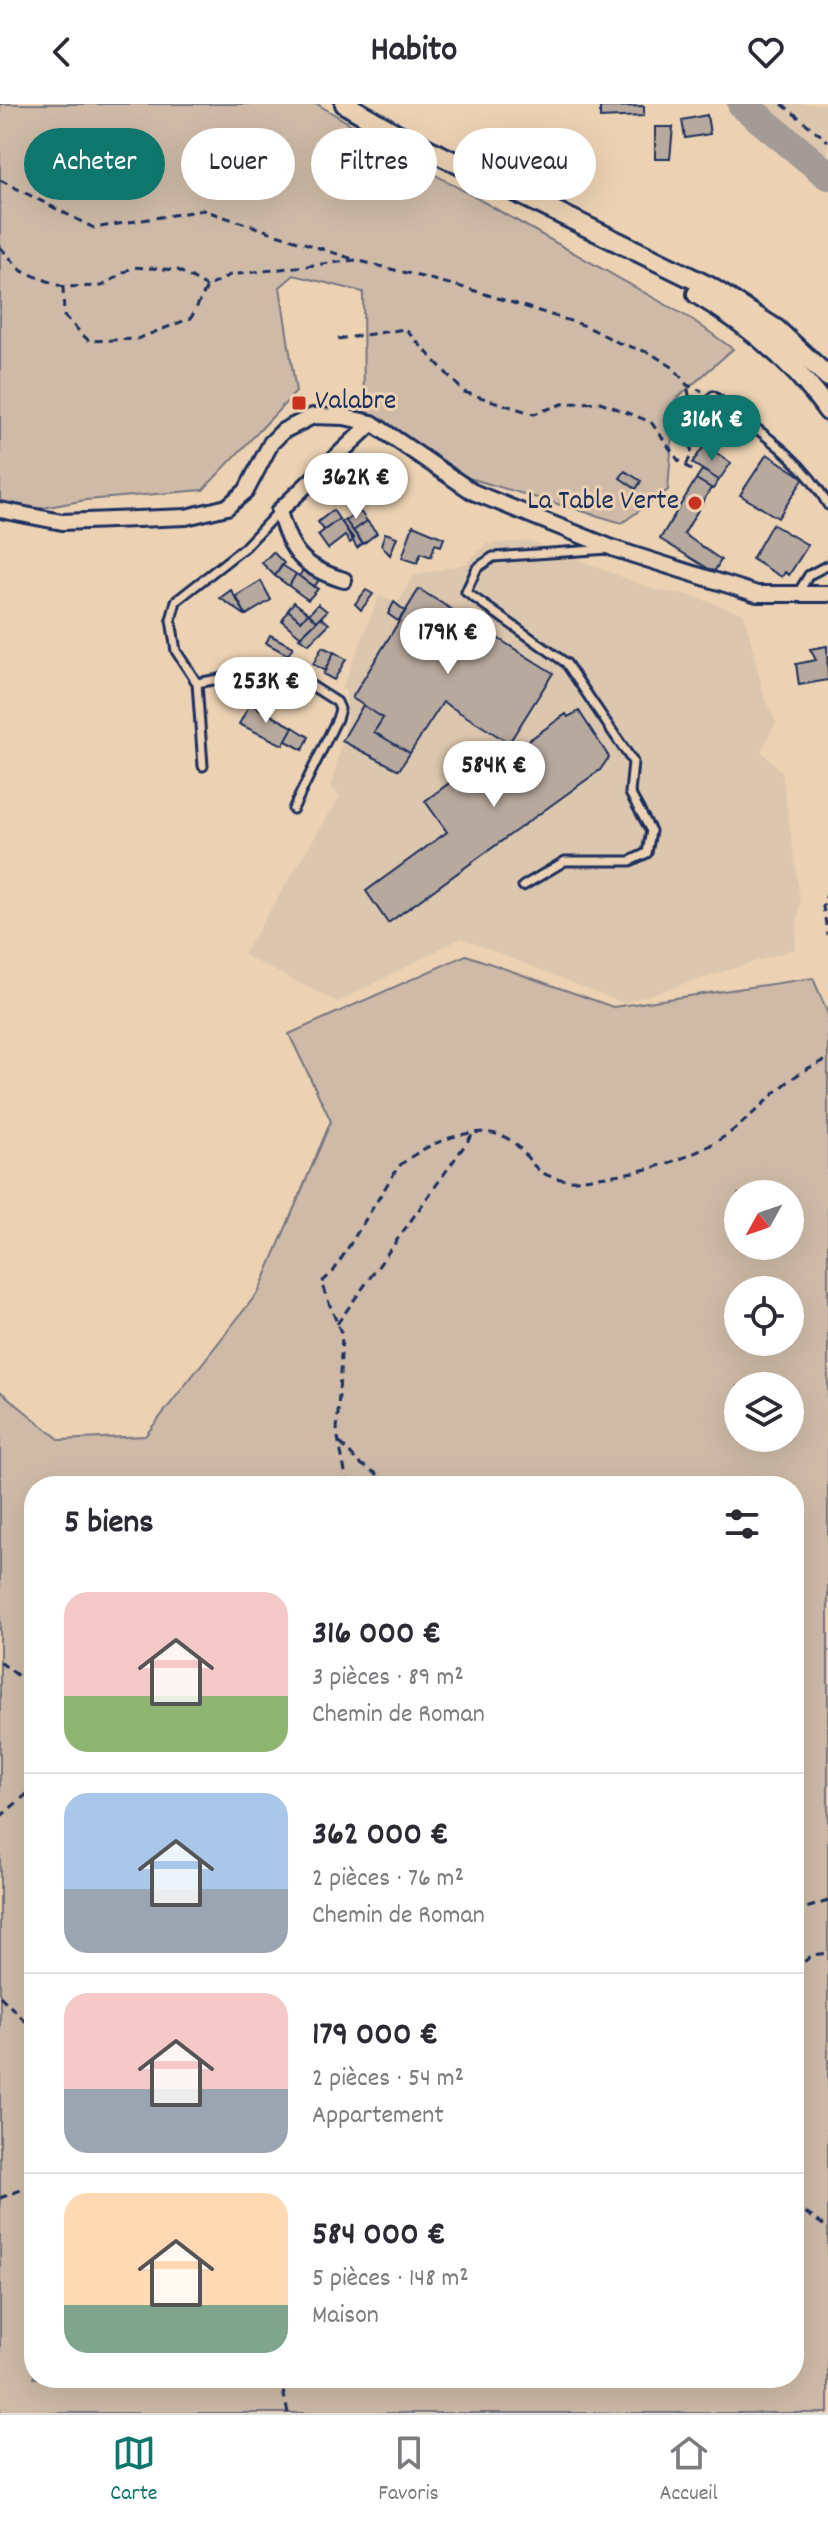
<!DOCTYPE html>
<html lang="fr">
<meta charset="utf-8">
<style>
:root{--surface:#fff;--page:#f7f7f7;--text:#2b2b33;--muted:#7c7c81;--line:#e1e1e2;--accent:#0f766e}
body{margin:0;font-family:Dekko,sans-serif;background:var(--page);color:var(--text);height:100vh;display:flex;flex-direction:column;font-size:30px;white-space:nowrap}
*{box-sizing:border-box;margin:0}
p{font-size:26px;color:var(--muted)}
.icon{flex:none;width:44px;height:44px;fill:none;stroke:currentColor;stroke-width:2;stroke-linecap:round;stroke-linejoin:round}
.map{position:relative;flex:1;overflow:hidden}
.side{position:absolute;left:24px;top:1372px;width:780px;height:912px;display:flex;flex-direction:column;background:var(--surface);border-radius:32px;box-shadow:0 8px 32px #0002}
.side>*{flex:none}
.hud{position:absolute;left:24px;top:24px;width:780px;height:72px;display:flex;gap:16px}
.needle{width:52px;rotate:230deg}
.tools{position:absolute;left:724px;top:1076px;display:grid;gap:16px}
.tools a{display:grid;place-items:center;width:80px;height:80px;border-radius:50%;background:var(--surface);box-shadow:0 8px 32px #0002;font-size:40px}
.price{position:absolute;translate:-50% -68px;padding:0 18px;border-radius:28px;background:#fff;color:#222;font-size:26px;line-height:52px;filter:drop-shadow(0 2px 4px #0008)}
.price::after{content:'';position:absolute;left:50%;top:48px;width:24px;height:18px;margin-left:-12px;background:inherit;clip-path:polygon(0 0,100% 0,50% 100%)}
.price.selected{background:var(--accent);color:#fff}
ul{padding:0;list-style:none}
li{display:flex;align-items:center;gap:24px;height:200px;padding:0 40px}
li+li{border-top:2px solid var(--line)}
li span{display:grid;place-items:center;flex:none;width:224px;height:160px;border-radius:24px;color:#555}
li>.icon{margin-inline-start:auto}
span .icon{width:96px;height:96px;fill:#fffc;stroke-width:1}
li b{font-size:34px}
h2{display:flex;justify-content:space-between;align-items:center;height:96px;padding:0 40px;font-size:34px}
.pill{padding:0 28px;border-radius:36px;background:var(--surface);box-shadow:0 8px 32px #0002;font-size:28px;line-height:72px}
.pill.selected{background:var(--accent);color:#fff}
header{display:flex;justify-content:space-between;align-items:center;height:104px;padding:0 40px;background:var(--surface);font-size:36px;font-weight:800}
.dock{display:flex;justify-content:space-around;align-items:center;height:112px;border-top:2px solid var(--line);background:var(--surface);font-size:22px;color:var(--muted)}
.dock a{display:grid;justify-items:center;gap:4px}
.dock .selected{color:var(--accent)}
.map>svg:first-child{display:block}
</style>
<header><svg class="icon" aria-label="back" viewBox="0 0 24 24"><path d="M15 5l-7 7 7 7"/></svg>Habito<svg class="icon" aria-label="heart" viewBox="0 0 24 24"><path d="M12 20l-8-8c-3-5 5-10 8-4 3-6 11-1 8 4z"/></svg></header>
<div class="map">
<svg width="828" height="2309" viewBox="0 0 828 2309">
<rect width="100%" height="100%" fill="#ecd2b3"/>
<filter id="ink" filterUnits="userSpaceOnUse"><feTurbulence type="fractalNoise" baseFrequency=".0125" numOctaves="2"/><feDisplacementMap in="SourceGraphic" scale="16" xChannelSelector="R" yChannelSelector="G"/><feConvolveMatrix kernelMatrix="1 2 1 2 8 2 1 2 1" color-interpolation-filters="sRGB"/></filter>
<g filter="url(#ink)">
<path fill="#dcc6ad" d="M761,0H828V55Z
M531,437L655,486L689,491L744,510L765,595L776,618L761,647L782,668L800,795L795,845L623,899L461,834L338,898L243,851L340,692L331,683L347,617L346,586L342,585L379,492L398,499L413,472L465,460L486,440Z"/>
<path fill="#cebaa7" stroke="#747482" stroke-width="2" fill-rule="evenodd" d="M0,0H317L432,69L693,216L733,245L675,296L668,386L622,419L469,374L364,308L363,188L294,171L280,183L296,288L203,386L86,396L0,412Z
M466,851L613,903L813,874L828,910V2309H0V1287L60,1336L145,1332L259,1187L331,1017L289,930ZM738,1090H790V1142H738ZM738,1186H790V1238H738ZM738,1282H790V1334H738ZM34,1382H794V2274H34Z"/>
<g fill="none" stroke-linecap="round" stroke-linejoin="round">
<path stroke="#a49a96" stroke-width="30" d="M742,0L828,71"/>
</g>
<path fill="#b8a99e" stroke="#1b2f5e" stroke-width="2" d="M644,2V12L600,14V3Z
M707,11L710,30L685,34L682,16Z
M655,23H673L670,55H655Z
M705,341L731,359L719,376L692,359Z
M767,350L804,374L778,414L740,391Z
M702,366L719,376L713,385L696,375Z
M625,367L641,377L636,385L620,374Z
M696,375L711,384L684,430L721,456L714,468L660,435Z
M333,406L339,415L324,426L318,418Z
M359,406L367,417L353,427L346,417Z
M339,415L354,435L350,439L345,432L328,445L318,431Z
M345,416L363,439L357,444L342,418Z
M367,417L377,429L363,440L353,427Z
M772,420L808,441L789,471L785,468L782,473L752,455Z
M413,421L444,434L441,442L435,440L431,453L421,449L417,459L402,454Z
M385,429L397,433L390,451L381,441Z
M273,448L284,459L275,472L262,459Z
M282,461L296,470L289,482L275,472Z
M304,465L319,476L314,483L299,472Z
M296,470L318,485L308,496L289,482Z
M261,477L271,496L246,511L236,492Z
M419,485L553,569L509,639L443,598L410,649L374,628L383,614L352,594Z
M231,486L246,511H245L220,494Z
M366,486L373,490L361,506L355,500Z
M294,498L308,509L301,517L288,506Z
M394,498L405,507L398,517L388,510Z
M318,500L327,507L317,517L309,510Z
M288,506L301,517L308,509L317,517L301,533L282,517Z
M321,513L329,520L309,540L299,534Z
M270,531L293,543L288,551L266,539Z
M827,542L828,576L799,581L796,560L816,556L810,545Z
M322,543L334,548L325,567L313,560Z
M334,548L346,555L334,576L323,570Z
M250,600L293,623L283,641L239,620Z
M363,601L383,614L374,628L410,649L399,666L342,637Z
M579,607L609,653L600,666L388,819L366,787L447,728L425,697L456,674L463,683L566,610L568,613Z
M293,623L309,633L303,646L286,637Z"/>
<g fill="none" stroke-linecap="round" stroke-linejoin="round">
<defs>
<path id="lane" d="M713,292C756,325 802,353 828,401
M798,489L809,471L828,461
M197,579L282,563L337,598L340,605L337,615L293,705
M203,662L197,579L176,547L171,516L176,497L245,443L278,408
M523,782L565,757H630L647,749L651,727L630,689L633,658L566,559L466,488L477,464L493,453L609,445"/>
<path id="street" d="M0,406L62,418L186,413L227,403L246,387L271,339L283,327L313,312L344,313L372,319L473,388L615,445L757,490H828
M344,476C303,464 290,448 279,407L372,319"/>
<path id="secondary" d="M345,0L395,29L710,183L776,225L828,273
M697,190C748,220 794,258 828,307"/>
</defs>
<use href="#lane" stroke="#1b2f5e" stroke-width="13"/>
<use href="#street" stroke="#1b2f5e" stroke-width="20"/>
<use href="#secondary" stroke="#1b2f5e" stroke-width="24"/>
<path stroke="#1b2f5e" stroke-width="3" stroke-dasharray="8 6" stroke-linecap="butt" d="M782,0L828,37
M0,76L94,124L203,106L353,155
M0,143L22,167L63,183L102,182L133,163L178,166L207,183
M63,183L64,212L89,237L137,235L191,214L207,183L230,171L356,156L469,185L586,222L619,239L650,249L674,264L687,281L702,287
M338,235L405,225L464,288L534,310L562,300L600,298L651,318L678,356L693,367
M686,361L692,350C687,326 693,304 687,281
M828,787L823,803L828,831
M337,1220L472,1031
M340,1339L359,1359L387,1376L391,1382
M348,1382L337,1329L342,1231L321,1179L333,1168L398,1063C422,1041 479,1015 510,1036C533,1051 528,1072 568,1076C577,1077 589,1074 598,1073C648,1068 700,1054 740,1021C766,999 793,966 828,956
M0,1558L34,1584
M0,1713L34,1684
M794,1808L828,1797
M794,1867L812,1851L828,1849
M0,1892L34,1926
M0,2094L34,2081
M794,2101L828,2124
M280,2274L288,2309"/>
<use href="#lane" stroke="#ecd2b3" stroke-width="7"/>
<use href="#street" stroke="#ecd2b3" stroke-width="14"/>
<use href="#secondary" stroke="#ecd2b3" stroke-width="18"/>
</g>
</g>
<g fill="#c8321e" stroke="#ecd2b3" stroke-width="3">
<rect x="291" y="291" width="16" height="16" rx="4"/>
<circle cx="695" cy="399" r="8"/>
</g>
<g text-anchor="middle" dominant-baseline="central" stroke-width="6" stroke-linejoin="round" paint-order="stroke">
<g font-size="28" fill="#1b2f5e" stroke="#ecd2b3" text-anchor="start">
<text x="315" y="299">Valabre</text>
<text x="679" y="399" text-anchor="end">La Table Verte</text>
</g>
</g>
</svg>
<div class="tools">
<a><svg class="needle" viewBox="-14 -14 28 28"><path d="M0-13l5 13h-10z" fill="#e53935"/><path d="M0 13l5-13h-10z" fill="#7c7c81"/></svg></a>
<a><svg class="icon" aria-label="locate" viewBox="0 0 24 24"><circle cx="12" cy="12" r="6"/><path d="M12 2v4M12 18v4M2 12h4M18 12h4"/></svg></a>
<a><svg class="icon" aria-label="layers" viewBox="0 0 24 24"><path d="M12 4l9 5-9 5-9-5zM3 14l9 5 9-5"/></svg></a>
</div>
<b class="price selected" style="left:712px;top:359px">316K €</b>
<b class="price" style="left:356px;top:417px">362K €</b>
<b class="price" style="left:448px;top:572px">179K €</b>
<b class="price" style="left:266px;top:621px">253K €</b>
<b class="price" style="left:494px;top:705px">584K €</b>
<div class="hud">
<a class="pill selected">Acheter</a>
<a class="pill">Louer</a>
<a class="pill">Filtres</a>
<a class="pill">Nouveau</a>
</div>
<section class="side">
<h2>5 biens<svg class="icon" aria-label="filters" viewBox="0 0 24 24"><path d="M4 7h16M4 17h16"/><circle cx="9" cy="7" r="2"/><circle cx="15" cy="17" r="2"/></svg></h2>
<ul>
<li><span style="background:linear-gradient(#f6c9c9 65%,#8fb573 0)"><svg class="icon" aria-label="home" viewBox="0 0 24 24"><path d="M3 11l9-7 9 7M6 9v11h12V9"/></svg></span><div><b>316 000 €</b><p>3 pièces · 89 m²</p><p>Chemin de Roman</p></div></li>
<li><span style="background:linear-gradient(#a9c7e8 60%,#9aa5b1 0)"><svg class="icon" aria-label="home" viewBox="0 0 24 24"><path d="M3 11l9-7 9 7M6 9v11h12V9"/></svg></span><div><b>362 000 €</b><p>2 pièces · 76 m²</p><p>Chemin de Roman</p></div></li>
<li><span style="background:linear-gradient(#f6c9c9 60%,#9aa5b1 0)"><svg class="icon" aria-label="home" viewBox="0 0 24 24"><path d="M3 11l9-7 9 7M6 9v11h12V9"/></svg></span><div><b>179 000 €</b><p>2 pièces · 54 m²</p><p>Appartement</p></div></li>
<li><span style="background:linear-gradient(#ffd9b3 70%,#7fa58c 0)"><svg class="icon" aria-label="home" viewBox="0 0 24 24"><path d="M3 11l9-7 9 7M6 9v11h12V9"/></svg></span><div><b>584 000 €</b><p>5 pièces · 148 m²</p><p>Maison</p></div></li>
</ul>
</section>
</div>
<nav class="dock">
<a class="selected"><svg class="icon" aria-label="map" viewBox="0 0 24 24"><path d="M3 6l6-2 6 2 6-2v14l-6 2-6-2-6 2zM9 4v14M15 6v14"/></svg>Carte</a>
<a><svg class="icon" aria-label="saved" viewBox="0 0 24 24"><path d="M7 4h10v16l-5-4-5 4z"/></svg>Favoris</a>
<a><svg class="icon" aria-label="home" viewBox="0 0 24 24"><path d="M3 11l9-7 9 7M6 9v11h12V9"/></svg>Accueil</a>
</nav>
